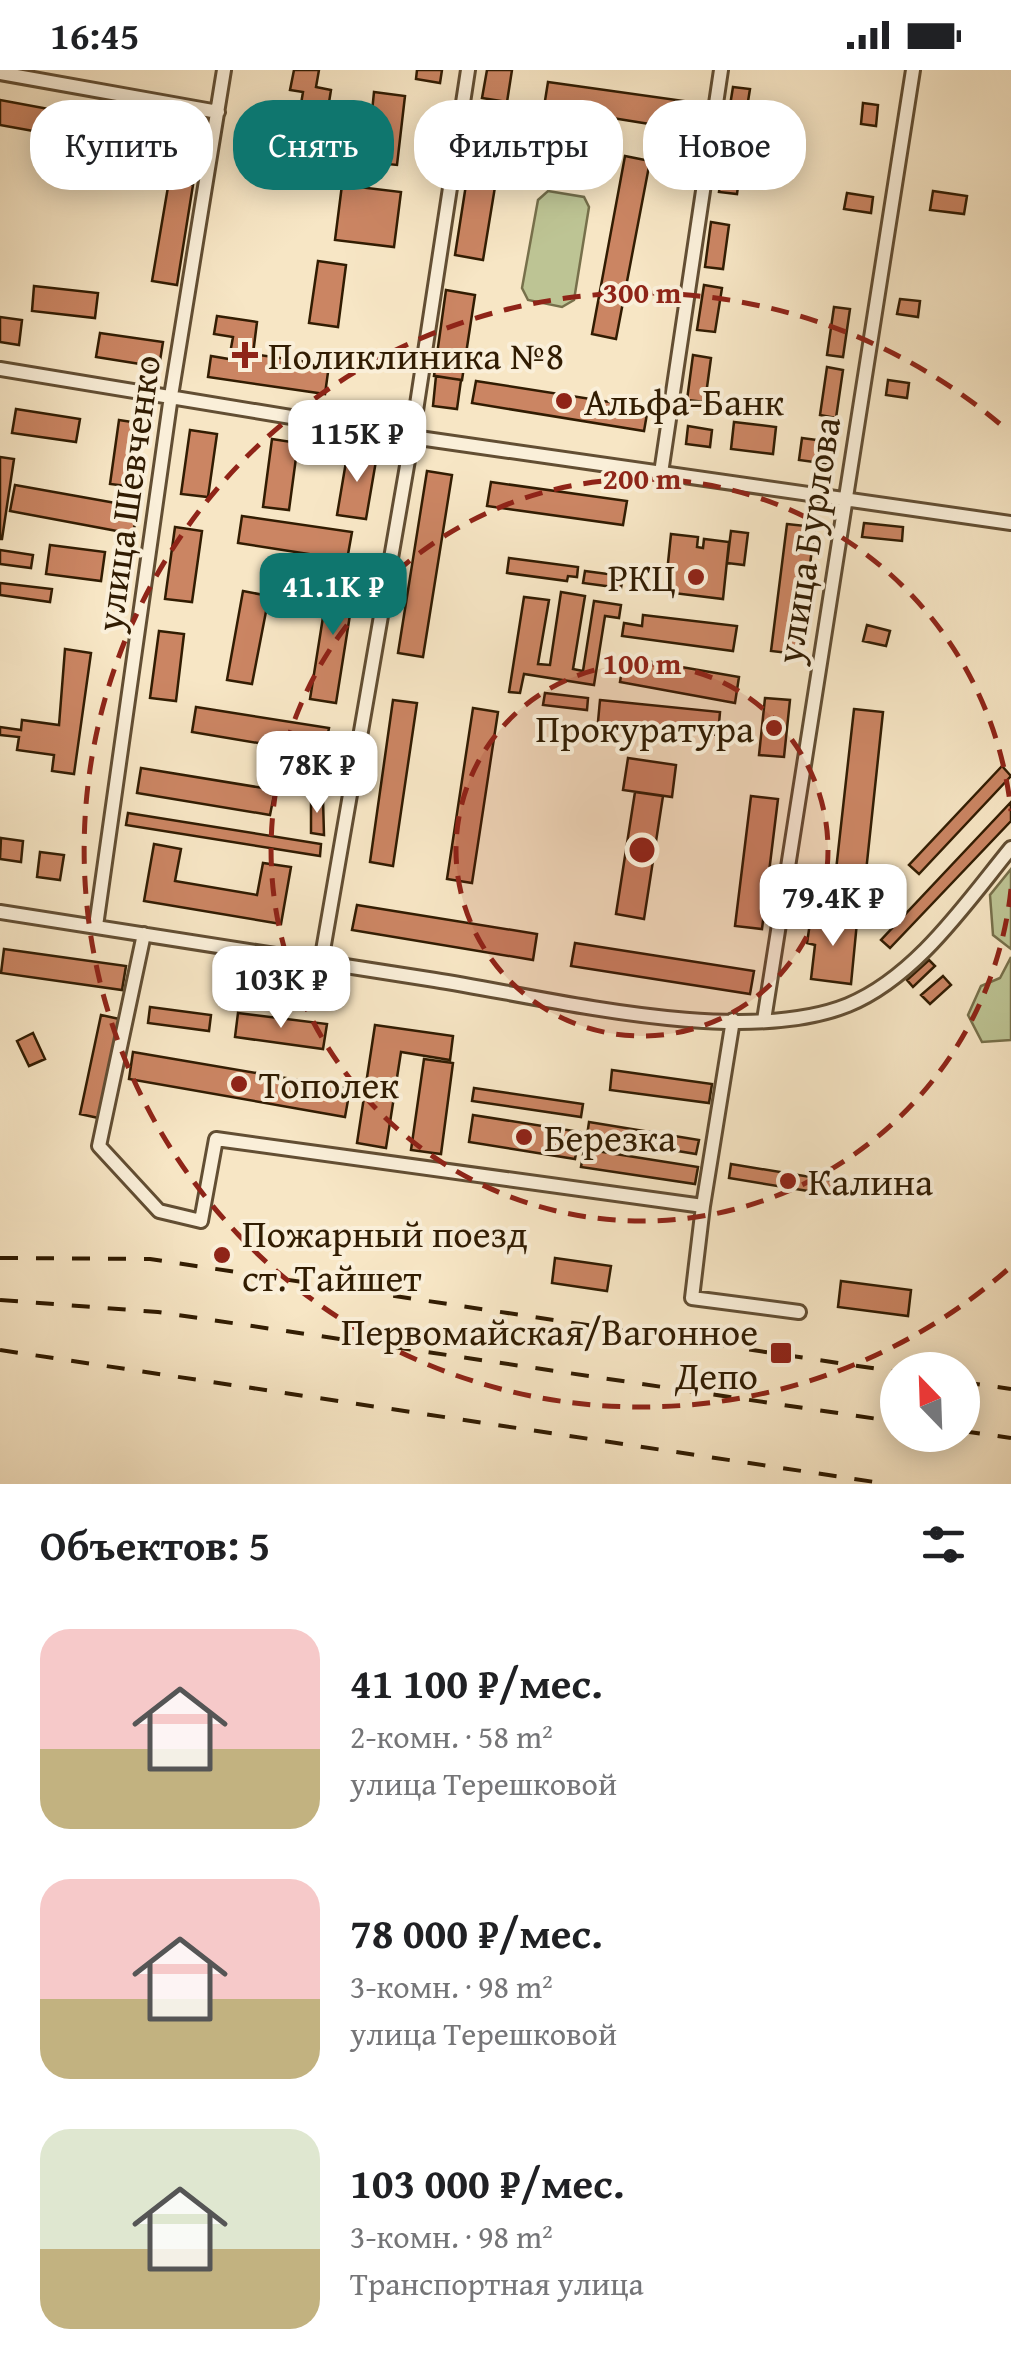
<!DOCTYPE html>
<html lang="ru">
<meta charset="utf-8">
<style>
:root{--surface:#fff;--page:#f6f6f6;--text:#202124;--muted:#757577;--accent:#0f766e}
body{margin:0;font-family:"Gentium Book Plus",serif;background:var(--page);color:var(--text);height:100vh;display:flex;flex-direction:column;font-size:38px;white-space:nowrap}
*{box-sizing:border-box;margin:0}
p{font-size:32px;color:var(--muted)}
.icon{flex:none;width:55px;height:55px;fill:none;stroke:currentColor;stroke-width:2;stroke-linecap:round;stroke-linejoin:round}
.map{position:relative;height:1414px;overflow:hidden}
.panel{display:flex;flex-direction:column;background:var(--surface);flex:1}
.panel>*{flex:none}
.banner{position:absolute;left:30px;top:30px;width:952px;height:90px;display:flex;gap:20px}
.needle{width:65px;rotate:337deg}
.fabs{position:absolute;left:880px;top:1282px;display:grid;gap:20px}
.fabs a{display:grid;place-items:center;width:100px;height:100px;border-radius:50%;background:var(--surface);box-shadow:0 5px 25px #0003;font-size:50px}
.price{position:absolute;translate:-50% -85px;padding:0 22px;border-radius:20px;background:#fff;color:#222;font-size:32px;line-height:65px;filter:drop-shadow(0 2px 5px #0008)}
.price::after{content:'';position:absolute;left:50%;top:60px;width:30px;height:22px;margin-left:-15px;background:inherit;clip-path:polygon(0 0,100% 0,50% 100%)}
.price.current{background:var(--accent);color:#fff}
ul{padding:0;list-style:none}
li{display:flex;align-items:center;gap:30px;height:250px;padding:0 40px}
li span{display:grid;place-items:center;flex:none;width:280px;height:200px;border-radius:30px;color:#555}
li>.icon{margin-inline-start:auto}
span .icon{width:120px;height:120px;fill:#fffc;stroke-width:1}
li b{font-size:42px}
h2{display:flex;justify-content:space-between;align-items:center;height:120px;padding:0 40px;font-size:42px}
.tag{padding:0 35px;border-radius:40px;background:var(--surface);box-shadow:0 5px 25px #0003;font-size:35px;line-height:90px}
.tag.current{background:var(--accent);color:#fff}
.status{display:flex;justify-content:space-between;align-items:center;height:70px;padding:0 50px;background:var(--surface);direction:ltr}
.status svg{height:28px;fill:currentColor}
.map>svg:first-child{display:block}
</style>
<div class="status"><b>16:45</b><svg viewBox="0 0 49 12"><path d="M0 12V9h3v3zM5 12V6h3v6zM10 12V3h3v9zM15 12V0h3v12zM26 1h20v11H26zM47 4h2v5h-2z"/></svg></div>
<div class="map">
<svg width="1011" height="1414" viewBox="0 0 1011 1414">
<rect width="100%" height="100%" fill="#f7e6c5"/>
<filter id="stains"><feTurbulence type="fractalNoise" baseFrequency=".002" numOctaves="4"/><feColorMatrix values="0 0 0 0 .2 0 0 0 0 .09 0 0 0 0 .02 0 0 0 .5 -.17"/></filter>
<radialGradient id="worn" r=".72"><stop offset=".6" stop-color="#630" stop-opacity="0"/><stop offset="1" stop-color="#630" stop-opacity=".3"/></radialGradient>
<path fill="#bdc494" stroke="#77704b" stroke-width="2.5" d="M548,121L584,127L589,137L574,230L562,237L528,230L522,218L538,130Z
M1011,799V879L993,865L990,825Z
M1011,887V970L982,972L968,945L981,916L1000,908Z"/>
<path fill="#cb8563" stroke="#311c02" stroke-width="2.5" d="M294,0H319L316,17L331,20L322,76L308,73L301,115L277,111L285,63L296,64L303,22L290,20Z
M417,0H442L440,13L416,9Z
M487,0H512L507,32L482,28Z
M548,12L698,33L693,61L544,37Z
M733,17L750,19L745,50L728,48Z
M374,22L405,26L397,95L367,92Z
M0,30L54,40L50,64L0,55Z
M863,33L878,35L876,56L861,54Z
M133,51L196,59L192,84L129,75Z
M475,57L504,62L483,190L455,185Z
M725,77L743,80L737,124L719,122Z
M57,82L120,92L116,116L53,107Z
M625,86L650,91L616,269L592,264Z
M169,111L193,115L177,215L152,211Z
M342,115L401,122L394,177L335,170Z
M933,121L967,126L964,144L930,140Z
M847,123L873,127L871,143L844,139Z
M711,152L729,155L723,199L705,197Z
M318,191L346,195L338,257L309,253Z
M704,215L722,218L715,262L697,260Z
M34,216L98,223L95,248L32,241Z
M446,220L475,225L462,310L434,306Z
M900,229L920,231L918,247L897,244Z
M834,237L850,239L843,287L827,285Z
M217,246L257,252L253,284L329,295L325,324L208,307L211,286L229,289L233,267L214,264Z
M0,247L22,250L19,275L0,272Z
M100,263L163,272L159,297L96,287Z
M693,285L711,288L705,332L687,330Z
M827,297L843,300L836,348L820,345Z
M436,306L461,310L457,339L433,336Z
M888,310L909,313L907,328L886,325Z
M476,311L648,338L644,361L472,333Z
M16,339L80,349L76,372L12,363Z
M119,350L145,354L135,417L110,414Z
M734,352L776,357L773,384L731,379Z
M688,356L712,360L710,377L686,374Z
M190,360L217,364L208,427L181,424Z
M802,368L832,372L829,394L799,390Z
M272,369L298,373L289,440L263,437Z
M348,380L377,385L366,449L337,445Z
M0,387L14,389L2,469H0Z
M427,401L452,405L423,587L398,583Z
M491,412L627,431L623,455L487,436Z
M15,415L138,437L133,464L10,441Z
M242,446L352,462L347,490L238,473Z
M864,453L903,457L902,471L862,467Z
M787,454L815,457L798,584L771,581Z
M175,457L202,461L192,532L165,529Z
M731,461L748,463L744,495L727,493Z
M671,464L698,467L697,477L703,478L704,469L729,472L723,529L665,522Z
M50,475L105,482L101,511L46,504Z
M0,480L33,485L31,498L0,494Z
M509,488L578,497L577,507L568,506L567,511L507,503Z
M585,501L623,506L621,518L583,513Z
M330,503L356,507L336,633L310,629Z
M0,513L52,519L50,532L0,525Z
M243,521L269,526L252,614L227,610Z
M561,522L585,526L573,599L583,601L594,531L621,535L619,548L605,546L594,615L524,604L520,623L509,622L524,527L549,530L538,594L550,595Z
M643,545L737,556L733,581L622,566L624,553L642,556Z
M867,555L890,561L886,576L863,571Z
M159,561L184,564L176,631L150,628Z
M65,579L91,583L74,704L52,701L54,685L17,680L19,667L0,665V657L21,660L22,650L59,655Z
M624,587L739,607L735,633L620,612Z
M545,623L588,628L587,640L543,635Z
M765,628L790,630L784,687L759,685Z
M393,630L417,633L393,796L370,792Z
M600,630L720,642L718,665L598,652Z
M196,637L329,658L324,684L192,662Z
M473,638L498,642L472,813L447,809Z
M854,639L883,642L863,830L833,827Z
M628,688L676,695L672,727L623,720Z
M1002,696L1011,706L919,804L909,795Z
M141,698L275,720L270,745L137,723Z
M635,722L663,726L644,849L616,844Z
M751,726L778,729L762,859L735,856Z
M311,728L323,729L324,765L311,763Z
M1011,732V751L890,878L881,870Z
M128,743L321,774L320,786L126,755Z
M1,768L23,771L21,792L0,789Z
M154,774L181,779L175,811L257,825L263,793L291,797L281,854L144,831Z
M40,782L64,785L60,810L37,807Z
M357,835L537,864L533,890L352,860Z
M811,846L857,852L851,914L811,909L815,875L807,873Z
M575,873L754,901L750,924L571,896Z
M4,879L126,896L122,920L1,903Z
M929,890L935,896L913,917L907,910Z
M943,906L951,915L930,934L921,925Z
M150,937L211,945L209,961L148,953Z
M238,943L327,954L323,979L235,967Z
M101,945L124,950L103,1049L80,1044Z
M375,955L453,966L450,990L401,982L386,1078L357,1073Z
M33,963L45,989L29,996L17,971Z
M133,982L350,1019L345,1047L129,1009Z
M424,989L453,993L441,1084L411,1080Z
M612,1000L712,1014L709,1033L610,1020Z
M474,1018L583,1034L581,1047L472,1031Z
M473,1045L580,1062L575,1089L469,1072Z
M589,1052L699,1070L696,1084L587,1066Z
M584,1079L698,1097L695,1114L581,1097Z
M731,1094L847,1113L845,1127L729,1108Z
M555,1188L611,1196L607,1221L552,1213Z
M841,1211L911,1220L908,1246L838,1237Z"/>
<g fill="none" stroke-linecap="round" stroke-linejoin="round">
<defs>
<path id="street" d="M0,3L218,42
M0,299L412,367L1011,453
M661,403L721,0
M0,842C145,864 290,887 435,910C549,928 741,978 848,935C916,907 966,833 1011,778
M96,856L171,326L224,0
M144,864L99,1076L159,1141L201,1151L216,1069L703,1136L733,950
M321,892L412,367L468,0
M764,950L913,0
M703,1136L692,1228L799,1242"/>
</defs>
<use href="#street" stroke="#624e33" stroke-width="18"/>
<use href="#street" stroke="#faefd9" stroke-width="12"/>
<path stroke="#311c02" stroke-width="4" stroke-dasharray="18 18" stroke-linecap="butt" d="M0,1188L150,1189L898,1302
M0,1230L158,1242L898,1352
M0,1280L888,1414
M962,1312L1011,1319
M962,1361L1011,1368"/>
</g>
<circle cx="642" cy="780" r="186" fill="#8f2418" fill-opacity=".12"/>
<g fill="none" stroke="#8f2418" stroke-width="5" stroke-dasharray="18 12">
<circle cx="642" cy="780" r="186"/>
<path d="M1011 819A371 371 0 1 1 1011 741"/>
<path d="M1007 1200A557 557 0 1 1 1007 360"/>
</g>
<g fill="#8f2418" stroke="#faefd9" stroke-width="4">
<path d="M240 270h10v10h10v10h-10v10h-10v-10h-10v-10h10z"/>
<circle cx="564" cy="331" r="10"/>
<circle cx="696" cy="507" r="10"/>
<circle cx="774" cy="658" r="10"/>
<circle cx="239" cy="1014" r="10"/>
<circle cx="524" cy="1067" r="10"/>
<circle cx="788" cy="1111" r="10"/>
<circle cx="222" cy="1185" r="10"/>
<rect x="769" y="1271" width="24" height="24" rx="5"/>
</g>
<g text-anchor="middle" dominant-baseline="central" stroke-width="8" stroke-linejoin="round" paint-order="stroke">
<g font-size="38" fill="#311c02" stroke="#faefd9" text-anchor="start">
<text x="268" y="285">Поликлиника №8</text>
<text x="584" y="331">Альфа-Банк</text>
<text x="676" y="507" text-anchor="end">РКЦ</text>
<text x="754" y="658" text-anchor="end">Прокуратура</text>
<text x="259" y="1014">Тополек</text>
<text x="544" y="1067">Березка</text>
<text x="808" y="1111">Калина</text>
<text x="242" y="1163">Пожарный поезд<tspan x="242" dy="44">ст. Тайшет</tspan></text>
<text x="758" y="1261" text-anchor="end">Первомайская/Вагонное<tspan x="758" dy="44">Депо</tspan></text>
</g>
<g font-size="38" fill="#311c02" stroke="#faefd9">
<text transform="translate(127 423) rotate(-82)">улица Шевченко</text>
<text transform="translate(807 470) rotate(-81)">улица Бурлова</text>
</g>
</g>
<circle cx="642" cy="780" r="15" fill="#8f2418" stroke="#faefd9" stroke-width="5"/>
<g font-size="30" text-anchor="middle" font-weight="bold" fill="#8f2418" stroke="#faefd9" stroke-width="8" stroke-linejoin="round" paint-order="stroke">
<text x="642" y="233">300 m</text>
<text x="642" y="419">200 m</text>
<text x="642" y="604">100 m</text>
</g>
<rect width="100%" height="100%" filter="url(#stains)"/>
<rect width="100%" height="100%" fill="url(#worn)"/>
</svg>
<div class="fabs">
<a><svg class="needle" viewBox="-14 -14 28 28"><path d="M0-13l5 13h-10z" fill="#e53935"/><path d="M0 13l5-13h-10z" fill="#757577"/></svg></a>
</div>
<b class="price" style="left:357px;top:415px">115K ₽</b>
<b class="price current" style="left:333px;top:568px">41.1K ₽</b>
<b class="price" style="left:317px;top:746px">78K ₽</b>
<b class="price" style="left:833px;top:879px">79.4K ₽</b>
<b class="price" style="left:281px;top:961px">103K ₽</b>
<div class="banner">
<a class="tag">Купить</a>
<a class="tag current">Снять</a>
<a class="tag">Фильтры</a>
<a class="tag">Новое</a>
</div>
</div>
<section class="panel">
<h2>Объектов: 5<svg class="icon" aria-label="filters" viewBox="0 0 24 24"><path d="M4 7h16M4 17h16"/><circle cx="9" cy="7" r="2"/><circle cx="15" cy="17" r="2"/></svg></h2>
<ul>
<li><span style="background:linear-gradient(#f6c9c9 60%,#c2b280 0)"><svg class="icon" aria-label="home" viewBox="0 0 24 24"><path d="M3 11l9-7 9 7M6 9v11h12V9"/></svg></span><div><b>41 100 ₽/мес.</b><p>2-комн. · 58 m²</p><p>улица Терешковой</p></div></li>
<li><span style="background:linear-gradient(#f6c9c9 60%,#c2b280 0)"><svg class="icon" aria-label="home" viewBox="0 0 24 24"><path d="M3 11l9-7 9 7M6 9v11h12V9"/></svg></span><div><b>78 000 ₽/мес.</b><p>3-комн. · 98 m²</p><p>улица Терешковой</p></div></li>
<li><span style="background:linear-gradient(#dfe7d0 60%,#c2b280 0)"><svg class="icon" aria-label="home" viewBox="0 0 24 24"><path d="M3 11l9-7 9 7M6 9v11h12V9"/></svg></span><div><b>103 000 ₽/мес.</b><p>3-комн. · 98 m²</p><p>Транспортная улица</p></div></li>
</ul>
</section>
